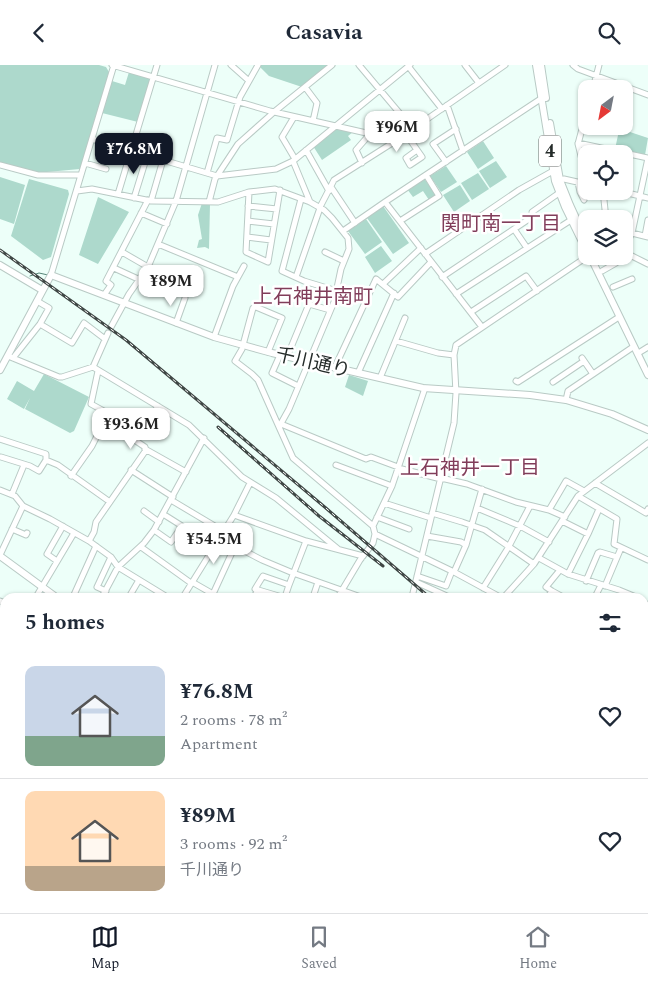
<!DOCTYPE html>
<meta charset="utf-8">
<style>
:root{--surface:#fff;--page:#f2f2f3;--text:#1f2937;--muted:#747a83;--line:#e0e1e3;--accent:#111827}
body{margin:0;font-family:Spectral,"Noto Sans JP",serif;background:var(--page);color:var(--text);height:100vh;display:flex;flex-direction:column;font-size:19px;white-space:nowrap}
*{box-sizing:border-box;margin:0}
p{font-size:16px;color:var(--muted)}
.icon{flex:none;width:28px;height:28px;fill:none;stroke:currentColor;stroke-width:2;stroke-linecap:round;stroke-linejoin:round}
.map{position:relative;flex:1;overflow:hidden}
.drawer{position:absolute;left:0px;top:528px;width:649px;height:321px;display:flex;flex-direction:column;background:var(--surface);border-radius:15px 15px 0 0;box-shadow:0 1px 4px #0004}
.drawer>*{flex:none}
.needle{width:32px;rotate:212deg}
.buttons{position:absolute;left:578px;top:15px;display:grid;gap:10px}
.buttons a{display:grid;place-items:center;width:55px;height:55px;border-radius:10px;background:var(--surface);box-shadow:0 1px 4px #0004;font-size:25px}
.price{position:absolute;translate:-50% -42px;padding:0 11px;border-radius:10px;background:#fff;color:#222;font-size:16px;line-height:32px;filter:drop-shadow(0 1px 2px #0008)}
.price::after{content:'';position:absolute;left:50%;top:30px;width:15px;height:11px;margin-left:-8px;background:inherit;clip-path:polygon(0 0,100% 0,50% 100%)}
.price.active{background:var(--accent);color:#fff}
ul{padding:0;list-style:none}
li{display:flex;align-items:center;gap:15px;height:125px;padding:0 25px}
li+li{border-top:1px solid var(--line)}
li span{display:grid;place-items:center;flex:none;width:140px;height:100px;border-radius:10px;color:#555}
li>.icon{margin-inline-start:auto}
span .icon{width:60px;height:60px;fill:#fffc;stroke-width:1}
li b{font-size:21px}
h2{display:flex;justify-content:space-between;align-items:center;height:60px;padding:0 25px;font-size:21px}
header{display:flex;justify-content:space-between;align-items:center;height:65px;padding:0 25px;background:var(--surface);font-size:22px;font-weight:700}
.tab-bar{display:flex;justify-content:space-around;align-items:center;height:70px;border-top:1px solid var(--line);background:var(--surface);font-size:14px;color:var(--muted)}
.tab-bar a{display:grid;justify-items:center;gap:2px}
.tab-bar .active{color:var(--accent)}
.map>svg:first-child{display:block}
</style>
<header><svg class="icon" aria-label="back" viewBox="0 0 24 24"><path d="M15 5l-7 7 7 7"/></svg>Casavia<svg class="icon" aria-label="search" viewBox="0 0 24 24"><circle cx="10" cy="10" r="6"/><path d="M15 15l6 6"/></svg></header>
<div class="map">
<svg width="648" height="848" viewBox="0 0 648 848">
<rect width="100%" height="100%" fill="#edfff9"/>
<path fill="#add9cc" d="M0,0H99L106,2L109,7L80,104L36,108L0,97Z
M260,0H328L302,22L269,11L259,1Z
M129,7L150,12L151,15L138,57L102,48L112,16L125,20Z
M624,55L632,57L630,67L648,73L645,90L615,84L620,61H624Z
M336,63L353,67L348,71L351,75L322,95L313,81Z
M483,76L494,93L478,104L467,87Z
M496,96L507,112L490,123L479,106Z
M446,101L457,117L441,127L430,111Z
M478,108L489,124L472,135L461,118Z
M0,112L25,120L14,159L0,154Z
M424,113L435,129V131L429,135L423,126L413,132L407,124Z
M29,114L68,125L69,129L51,192L43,195L11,171Z
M460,120L470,136L454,147L443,130Z
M98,132L129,147L98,199L79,190Z
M202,138L210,139L209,184L205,182L197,183L199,175L202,174L198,150Z
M383,141L409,178L393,189L367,153Z
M366,154L382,177L365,189L348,166Z
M381,181L392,196L375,208L365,192Z
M44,309L89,332L74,366L70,368L25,344L30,333L24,344L7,334L17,316L34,326Z
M349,310L368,316L363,331L345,322Z"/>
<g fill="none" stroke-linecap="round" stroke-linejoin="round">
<path stroke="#568578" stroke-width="1" d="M30,211L39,208L48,210"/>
<path stroke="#6bab9a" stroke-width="7" d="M0,779L5,782
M114,844L129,847L146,844
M411,844L420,848"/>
<defs>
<path id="minor" d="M112,0L270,46L397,75L505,0
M231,0L249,16
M359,0L413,64
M465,0L479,18
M573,0L578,4L648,30
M408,1L442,44
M305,22L317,38L313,56
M593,24L599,0
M447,40L463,86
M586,49L578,79L586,111
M294,52L282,72L295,94
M406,69L422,92L410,100L406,93L417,85
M92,74L217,111L276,104L293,96L410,0
M578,78L648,93
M306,85L329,126
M293,96L310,137
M446,97L433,79L456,64
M85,98L106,104
M362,98L356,85L370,69
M0,100L38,110H81
M207,108L217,73L227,75L240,32L258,0
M558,115L564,114L586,119
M578,117L580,127L584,135
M331,122L355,158
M77,126L92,124L151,136L218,137L249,127L275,124L310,137L324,145L332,153L348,173L349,184L341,204L334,237L289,344L279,362L293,393L373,461
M620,126L648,133
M249,127L246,187L268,197L280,125
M118,129L157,0
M134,133L147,91
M301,134L282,206L304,216L337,226
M151,136L163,95
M209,137L215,114L238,79L274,47L332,0
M385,137L482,262
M248,141L277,144
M320,142L334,115L397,75
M141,148L167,159
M606,154L604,135L606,126
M248,156L274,159
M400,156L439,131L426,110
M514,164L527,183
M343,166L385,137L542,33
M632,168L648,172
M645,171L648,155
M247,172L271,175
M158,179L238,212
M624,184L632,168L648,93
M122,187L148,202
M325,187L344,196
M624,187L648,199
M425,189L519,125L553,106
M114,203L162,225L166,217
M602,206L616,198L620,191
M51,210L114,0
M296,212L320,143
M442,212L532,152V147L559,128
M383,219L421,183
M164,221L178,226
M613,222L632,214
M456,229L571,155
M104,230L111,220L106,216L148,135
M471,247L526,211L537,226
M176,258L185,233
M40,259L72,278L84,258L105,274
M111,262L129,229L148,202L176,136L215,0
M214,272L233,221L244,201
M396,276L438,288L454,290
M243,280L253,243L256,242L282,253L268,287
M242,284L235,296L252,309L258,315L279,362
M640,287L648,282
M280,290L272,308L298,321
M8,291L59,312H62L93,302L108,268
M287,292L309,239L330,245
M13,293L40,259L49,243L37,236
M582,293L593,309
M93,302L189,360L242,412L276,433L338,484
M335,302L376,214L398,232L431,197
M98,306L91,339L142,367
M358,308L394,228
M380,313L405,253
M516,316L518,317L619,252
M553,317L584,296
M566,335L568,326L633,282
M281,359L366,394L371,392L398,402
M0,374L46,389V395L58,400L110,437
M145,384L186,407
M1,392L30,401L39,406L46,395
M336,400L392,421
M398,403L441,414
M131,405L173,432
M71,411L92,381L109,347
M441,413L467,419L516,437L549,445L565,452
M595,418L646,448L648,444
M0,425L15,431L23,441L50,454L89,476L111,492L118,502L167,532
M12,429L24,400
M578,431L617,454L614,479L648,495
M171,435L223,466
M384,438L431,453
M477,443L520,461L549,477
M549,445L566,416L584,426
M144,446L159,457
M432,448L462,457L485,465L534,499
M234,450L306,476L363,491
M377,452L409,464
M562,456L588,469
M12,464L26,470L27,468
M154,465L171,477L182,461L163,449
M375,469L454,507L500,532
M220,471L235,481L262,495L293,508L361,532
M427,471L461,477L466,480
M89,476L94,467L96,457L146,385L145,382L136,376L158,341
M141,482L191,518
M0,490L23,441
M539,493L568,509L619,525L636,532
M57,496L47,489L63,461
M454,507L466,480L482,424
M568,509L588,469L599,444
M417,511L446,521L452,506
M586,516L598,488L600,487L617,492
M192,517L213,529L235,481
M416,517L449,532
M605,521L621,483
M483,523L508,483L530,441
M106,526L97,522L111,492
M552,526L563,532
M36,532L74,468
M73,532L96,481
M102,532L118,502L144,478L154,465L204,373
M129,532L139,515
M183,532L234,450L250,418
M254,532L258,525
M282,532L255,524L263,511L289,520
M285,532L289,520L306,476
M313,532L318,517
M338,532L360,495L373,478L375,469L373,461L392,421L425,323
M412,532L454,358L456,328L454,290L456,280L588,191
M504,532L534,499L578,431L648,378
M548,532L552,526L546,522L560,505
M595,532L601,520
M0,536L5,538
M644,538L648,540
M644,552L648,546
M0,571L5,568
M644,603L648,596
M644,617L647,612
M0,627L5,633
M1,689L5,702
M644,691L648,694
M0,724L5,717
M644,770L648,764
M0,771L5,763
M644,784L648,786
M0,797L2,794L5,796
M0,822L5,815
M644,822L648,812
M0,829L5,839
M10,844L15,848
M57,844L64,848
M81,844L89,848
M273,844L275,848
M390,844L400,848
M506,844L518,848
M157,847L172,848
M191,848V844
M287,848L289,844
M347,848L349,844
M447,848L449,844
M557,848L560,844"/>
<path id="major" d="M536,0L555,116L565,142L586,185
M541,0L546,33
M550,58L560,115L570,140L586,175
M590,191L648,310
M0,200L42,225
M0,305L51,210L214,272L272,288L423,323L530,330L566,335L612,349L648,365
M0,491L56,532
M309,844L312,848"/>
</defs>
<use href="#minor" stroke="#b9cac5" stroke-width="7"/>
<use href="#major" stroke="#b9cac5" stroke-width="8"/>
<use href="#minor" stroke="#fff" stroke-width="5"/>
<use href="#major" stroke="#fff" stroke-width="6"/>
<defs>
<path id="rail" d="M0,185L126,275L327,444L429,532
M218,362L319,451L383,501
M644,702L648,705"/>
</defs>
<use href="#rail" stroke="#3f4745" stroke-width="3"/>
<use href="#rail" stroke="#fff" stroke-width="1" stroke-dasharray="4" stroke-linecap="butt"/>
</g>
<g text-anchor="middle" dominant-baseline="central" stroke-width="5" stroke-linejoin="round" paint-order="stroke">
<rect fill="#fff" stroke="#666b69" stroke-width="1" x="539" y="70.5" width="22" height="31" rx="4"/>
<g font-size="18" font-weight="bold" fill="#242b29">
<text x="550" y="86">4</text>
</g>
<g font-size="19" fill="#242b29" stroke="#fff">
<text transform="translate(313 298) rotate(13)">千川通り</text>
</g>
<g font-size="20" fill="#813d5a" stroke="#fff">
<text x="501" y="159">関町南一丁目</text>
<text x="313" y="232">上石神井南町</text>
<text x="470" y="403">上石神井一丁目</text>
</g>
</g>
</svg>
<div class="buttons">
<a><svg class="needle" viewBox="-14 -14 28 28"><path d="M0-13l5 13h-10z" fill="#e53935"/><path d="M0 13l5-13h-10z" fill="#747a83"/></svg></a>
<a><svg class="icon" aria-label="locate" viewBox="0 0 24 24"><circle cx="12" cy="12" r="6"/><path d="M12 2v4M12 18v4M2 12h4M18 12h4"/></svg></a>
<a><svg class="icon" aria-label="layers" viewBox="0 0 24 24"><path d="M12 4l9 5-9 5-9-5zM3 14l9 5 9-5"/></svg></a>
</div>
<b class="price" style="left:397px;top:88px">¥96M</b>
<b class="price active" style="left:134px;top:110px">¥76.8M</b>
<b class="price" style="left:171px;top:242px">¥89M</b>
<b class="price" style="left:131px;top:385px">¥93.6M</b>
<b class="price" style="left:214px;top:500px">¥54.5M</b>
<section class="drawer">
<h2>5 homes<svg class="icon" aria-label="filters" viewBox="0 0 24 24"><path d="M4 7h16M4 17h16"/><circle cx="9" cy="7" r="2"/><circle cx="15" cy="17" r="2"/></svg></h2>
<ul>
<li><span style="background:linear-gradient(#c9d6e8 70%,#7fa58c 0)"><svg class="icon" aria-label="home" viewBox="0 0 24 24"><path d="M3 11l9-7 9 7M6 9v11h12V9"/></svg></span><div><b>¥76.8M</b><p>2 rooms · 78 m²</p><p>Apartment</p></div><svg class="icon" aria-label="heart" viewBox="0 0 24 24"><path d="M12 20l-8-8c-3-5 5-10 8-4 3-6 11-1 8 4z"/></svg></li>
<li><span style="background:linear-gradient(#ffd9b3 75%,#b9a48a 0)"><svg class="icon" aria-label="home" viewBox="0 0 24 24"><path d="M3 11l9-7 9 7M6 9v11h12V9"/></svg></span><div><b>¥89M</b><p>3 rooms · 92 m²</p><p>千川通り</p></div><svg class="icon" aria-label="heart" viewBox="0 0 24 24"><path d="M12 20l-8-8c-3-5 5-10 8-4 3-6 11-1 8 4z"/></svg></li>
</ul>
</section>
</div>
<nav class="tab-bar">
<a class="active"><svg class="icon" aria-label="map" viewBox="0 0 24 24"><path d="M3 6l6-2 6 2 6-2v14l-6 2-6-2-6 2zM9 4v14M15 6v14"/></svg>Map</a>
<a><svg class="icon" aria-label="saved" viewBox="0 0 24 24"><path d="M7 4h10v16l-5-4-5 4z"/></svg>Saved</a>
<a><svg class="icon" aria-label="home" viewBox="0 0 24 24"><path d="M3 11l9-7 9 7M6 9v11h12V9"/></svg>Home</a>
</nav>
